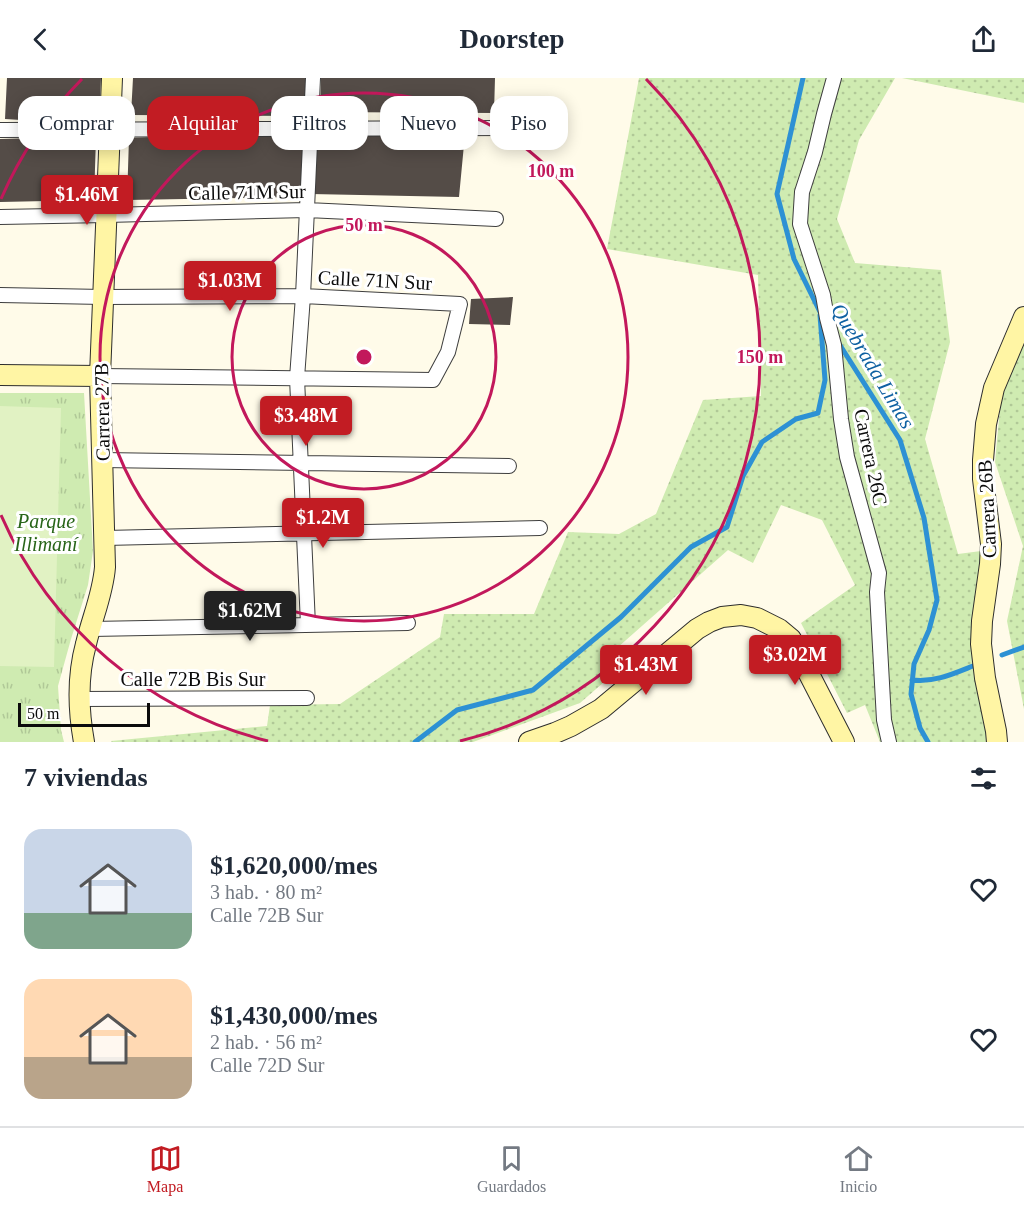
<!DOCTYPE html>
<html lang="es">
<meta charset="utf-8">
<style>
:root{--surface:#fff;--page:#f2f2f3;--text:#1f2937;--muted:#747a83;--line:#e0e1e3;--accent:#c21c23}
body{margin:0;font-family:"Times New Roman",serif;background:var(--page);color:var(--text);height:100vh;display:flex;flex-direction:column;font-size:22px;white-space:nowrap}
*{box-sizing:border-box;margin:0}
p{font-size:20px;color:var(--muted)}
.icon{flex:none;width:33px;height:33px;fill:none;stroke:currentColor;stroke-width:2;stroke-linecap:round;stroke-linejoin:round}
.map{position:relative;height:664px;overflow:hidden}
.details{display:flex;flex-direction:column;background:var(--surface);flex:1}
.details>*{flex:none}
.banner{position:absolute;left:18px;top:18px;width:600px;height:54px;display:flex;gap:12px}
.scale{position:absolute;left:18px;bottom:15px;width:132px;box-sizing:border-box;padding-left:6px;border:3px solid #0b0b0b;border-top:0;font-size:16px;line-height:21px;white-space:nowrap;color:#0b0b0b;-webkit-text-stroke:4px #fff;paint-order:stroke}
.price{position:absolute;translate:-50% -51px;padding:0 14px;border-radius:6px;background:var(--accent);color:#fff;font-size:20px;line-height:39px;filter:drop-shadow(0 2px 3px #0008)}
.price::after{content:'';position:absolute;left:50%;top:36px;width:18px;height:14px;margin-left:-9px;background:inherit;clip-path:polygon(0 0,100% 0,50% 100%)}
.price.on{background:#222;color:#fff}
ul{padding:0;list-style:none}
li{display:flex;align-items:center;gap:18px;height:150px;padding:0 24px}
li span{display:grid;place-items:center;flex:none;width:168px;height:120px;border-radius:18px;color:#555}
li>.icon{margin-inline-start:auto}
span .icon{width:72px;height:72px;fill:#fffc;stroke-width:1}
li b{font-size:26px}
h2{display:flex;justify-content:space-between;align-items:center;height:72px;padding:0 24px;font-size:26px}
.chip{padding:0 21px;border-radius:18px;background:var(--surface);box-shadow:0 3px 15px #0003;font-size:21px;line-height:54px}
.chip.on{background:var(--accent);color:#fff}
header{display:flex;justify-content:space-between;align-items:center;height:78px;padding:0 24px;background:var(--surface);font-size:27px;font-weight:700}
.tab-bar{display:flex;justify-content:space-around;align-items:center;height:84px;border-top:2px solid var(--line);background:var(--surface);font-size:16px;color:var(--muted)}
.tab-bar a{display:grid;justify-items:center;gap:3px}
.tab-bar .on{color:var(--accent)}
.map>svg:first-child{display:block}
</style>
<header><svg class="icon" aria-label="back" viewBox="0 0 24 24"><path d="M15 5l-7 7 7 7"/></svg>Doorstep<svg class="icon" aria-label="share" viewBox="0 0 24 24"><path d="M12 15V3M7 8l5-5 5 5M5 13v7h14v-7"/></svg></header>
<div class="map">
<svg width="1024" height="664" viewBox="0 0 1024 664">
<defs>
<pattern id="grass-dots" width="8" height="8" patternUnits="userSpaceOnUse" patternTransform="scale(1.5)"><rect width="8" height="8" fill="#cfebb1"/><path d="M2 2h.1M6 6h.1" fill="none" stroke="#b0c897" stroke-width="1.8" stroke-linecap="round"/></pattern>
<pattern id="park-tufts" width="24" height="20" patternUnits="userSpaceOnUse" patternTransform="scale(1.5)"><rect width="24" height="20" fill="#cfebb1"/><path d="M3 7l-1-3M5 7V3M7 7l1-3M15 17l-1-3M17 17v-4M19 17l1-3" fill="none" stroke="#b0c897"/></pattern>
</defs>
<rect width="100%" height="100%" fill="#fffbe9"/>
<path fill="url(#grass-dots)" d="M639,0H895L859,62L837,141L855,185L941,192L950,264L925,361L958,476L981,473L975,552L1003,664H880L865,627L847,635L801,545L855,507L822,442L781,427L753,485L728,472L617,570L627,584L580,625L473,664H112L111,663L267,648L270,627L340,626L440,559L444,536H534L568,454L619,456L656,436L703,322L761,318L758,197L607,171Z
M902,0H1024V25Z
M1024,265V631L1007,543L1023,468L995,384L1001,320Z"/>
<path fill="url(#park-tufts)" d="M0,315H84L93,473L88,507L71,561L58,608L61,652L64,664H0Z"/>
<path fill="#e1f2c3" d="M0,328L61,330L54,589L0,588Z"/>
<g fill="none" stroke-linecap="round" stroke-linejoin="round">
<path stroke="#2d91d4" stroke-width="5" d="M803,0L777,116L794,181L822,238
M838,264L900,362L924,440L937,522L929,552L914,586L911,616L920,650L928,664
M1002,577L1024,569
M912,602C936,605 957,594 978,586
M415,664L457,632L533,612L621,539L691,469L727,449L743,398L762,364L796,341L818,335L825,302L820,237"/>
</g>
<path fill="#544c47" d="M7,0H101L99,42L37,43L5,41Z
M133,0H306L304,38L131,37Z
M321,0H495L494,35L320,34Z
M315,53L465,56L459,119L311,116Z
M303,56L301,119L127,122L129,60L176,58Z
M68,59H96L94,122L0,124V61Z
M513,219L510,247L469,246L471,221Z"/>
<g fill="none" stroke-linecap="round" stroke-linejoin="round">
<defs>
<path id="street" d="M834,0L824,36L815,74L802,114L800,146L823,217L827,240L834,267L841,341L847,379L879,495L877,514L884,642L889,664
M0,52L509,50
M0,139L106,137L307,132L496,141
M0,217L103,219L303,218L460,226L448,274L433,302L100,298
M102,382L509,388
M105,460L540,450
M308,547L297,300L303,218L313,0
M91,551L408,545
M79,621L307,620"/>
<path id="secondary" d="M0,297L100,298
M84,664C78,631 77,599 86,566C92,540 103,516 105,489L100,298L112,0
M529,664L555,655L571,648L601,631L697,551L709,544L722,539L741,537L757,540L779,551L791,561L844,664
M997,664L996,653L985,600L981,566L982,543L990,486L991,466L983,401V382L986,346L994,310L1024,239"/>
</defs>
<use href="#street" stroke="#3e3e3e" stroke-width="16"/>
<use href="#secondary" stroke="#2d2d2d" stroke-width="22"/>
<use href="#street" stroke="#fff" stroke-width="14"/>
<use href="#secondary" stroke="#fff5a4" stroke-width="20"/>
</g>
<g fill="none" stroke="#c2185b" stroke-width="3">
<circle cx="364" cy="279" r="132"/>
<circle cx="364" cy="279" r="264"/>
<path d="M268 663A396 396 0 0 1 1 437M1 121A396 396 0 0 1 82 1M646 1A396 396 0 0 1 460 663"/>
</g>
<g text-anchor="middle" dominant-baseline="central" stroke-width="6" stroke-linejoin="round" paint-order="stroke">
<g font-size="20" fill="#0b0b0b" stroke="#fff">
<text transform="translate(247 114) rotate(-1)">Calle 71M Sur</text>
<text transform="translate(375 202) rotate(3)">Calle 71N Sur</text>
<text transform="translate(102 334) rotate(-91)">Carrera 27B</text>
<text transform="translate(871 379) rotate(78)">Carrera 26C</text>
<text transform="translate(987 431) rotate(-93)">Carrera 26B</text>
<text x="193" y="601">Calle 72B Bis Sur</text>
</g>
<g font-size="20" font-style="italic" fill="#286519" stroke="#fff">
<text x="46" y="443">Parque<tspan x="46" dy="23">Illimaní</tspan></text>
</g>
<g font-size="21" font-style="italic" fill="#0f61a2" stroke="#fff">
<text transform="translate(873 288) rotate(59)">Quebrada Limas</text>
</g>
</g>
<circle cx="364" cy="279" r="9" fill="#c2185b" stroke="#fff" stroke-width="3"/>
<g font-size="18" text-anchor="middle" font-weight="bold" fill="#c2185b" stroke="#fff" stroke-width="6" stroke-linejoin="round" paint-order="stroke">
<text x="551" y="99">100 m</text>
<text x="364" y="153">50 m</text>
<text x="760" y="285">150 m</text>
</g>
</svg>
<div class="scale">50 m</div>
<b class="price" style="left:87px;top:148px">$1.46M</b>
<b class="price" style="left:230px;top:234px">$1.03M</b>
<b class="price" style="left:306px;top:369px">$3.48M</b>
<b class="price" style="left:323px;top:471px">$1.2M</b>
<b class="price on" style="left:250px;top:564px">$1.62M</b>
<b class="price" style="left:795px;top:608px">$3.02M</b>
<b class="price" style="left:646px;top:618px">$1.43M</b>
<div class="banner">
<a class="chip">Comprar</a>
<a class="chip on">Alquilar</a>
<a class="chip">Filtros</a>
<a class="chip">Nuevo</a>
<a class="chip">Piso</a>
</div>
</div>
<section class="details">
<h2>7 viviendas<svg class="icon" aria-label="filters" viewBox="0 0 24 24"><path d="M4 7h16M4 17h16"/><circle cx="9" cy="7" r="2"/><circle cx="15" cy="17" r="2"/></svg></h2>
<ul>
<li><span style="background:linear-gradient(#c9d6e8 70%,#7fa58c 0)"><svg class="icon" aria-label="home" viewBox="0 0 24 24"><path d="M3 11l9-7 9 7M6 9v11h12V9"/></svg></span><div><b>$1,620,000/mes</b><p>3 hab. · 80 m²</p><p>Calle 72B Sur</p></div><svg class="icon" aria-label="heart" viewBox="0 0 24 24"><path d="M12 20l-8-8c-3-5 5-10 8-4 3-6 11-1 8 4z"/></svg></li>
<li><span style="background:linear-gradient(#ffd9b3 65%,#b9a48a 0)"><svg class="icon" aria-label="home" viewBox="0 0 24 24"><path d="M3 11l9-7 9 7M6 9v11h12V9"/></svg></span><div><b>$1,430,000/mes</b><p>2 hab. · 56 m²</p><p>Calle 72D Sur</p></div><svg class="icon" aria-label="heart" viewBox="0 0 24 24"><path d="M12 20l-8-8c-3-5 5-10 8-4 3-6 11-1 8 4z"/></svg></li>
</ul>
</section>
<nav class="tab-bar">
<a class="on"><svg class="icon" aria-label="map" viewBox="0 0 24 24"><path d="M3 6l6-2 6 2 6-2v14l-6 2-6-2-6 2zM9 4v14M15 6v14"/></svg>Mapa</a>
<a><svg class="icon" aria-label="saved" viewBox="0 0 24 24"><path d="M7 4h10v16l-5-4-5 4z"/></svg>Guardados</a>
<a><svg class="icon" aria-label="home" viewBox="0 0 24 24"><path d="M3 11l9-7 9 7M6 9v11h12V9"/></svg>Inicio</a>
</nav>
